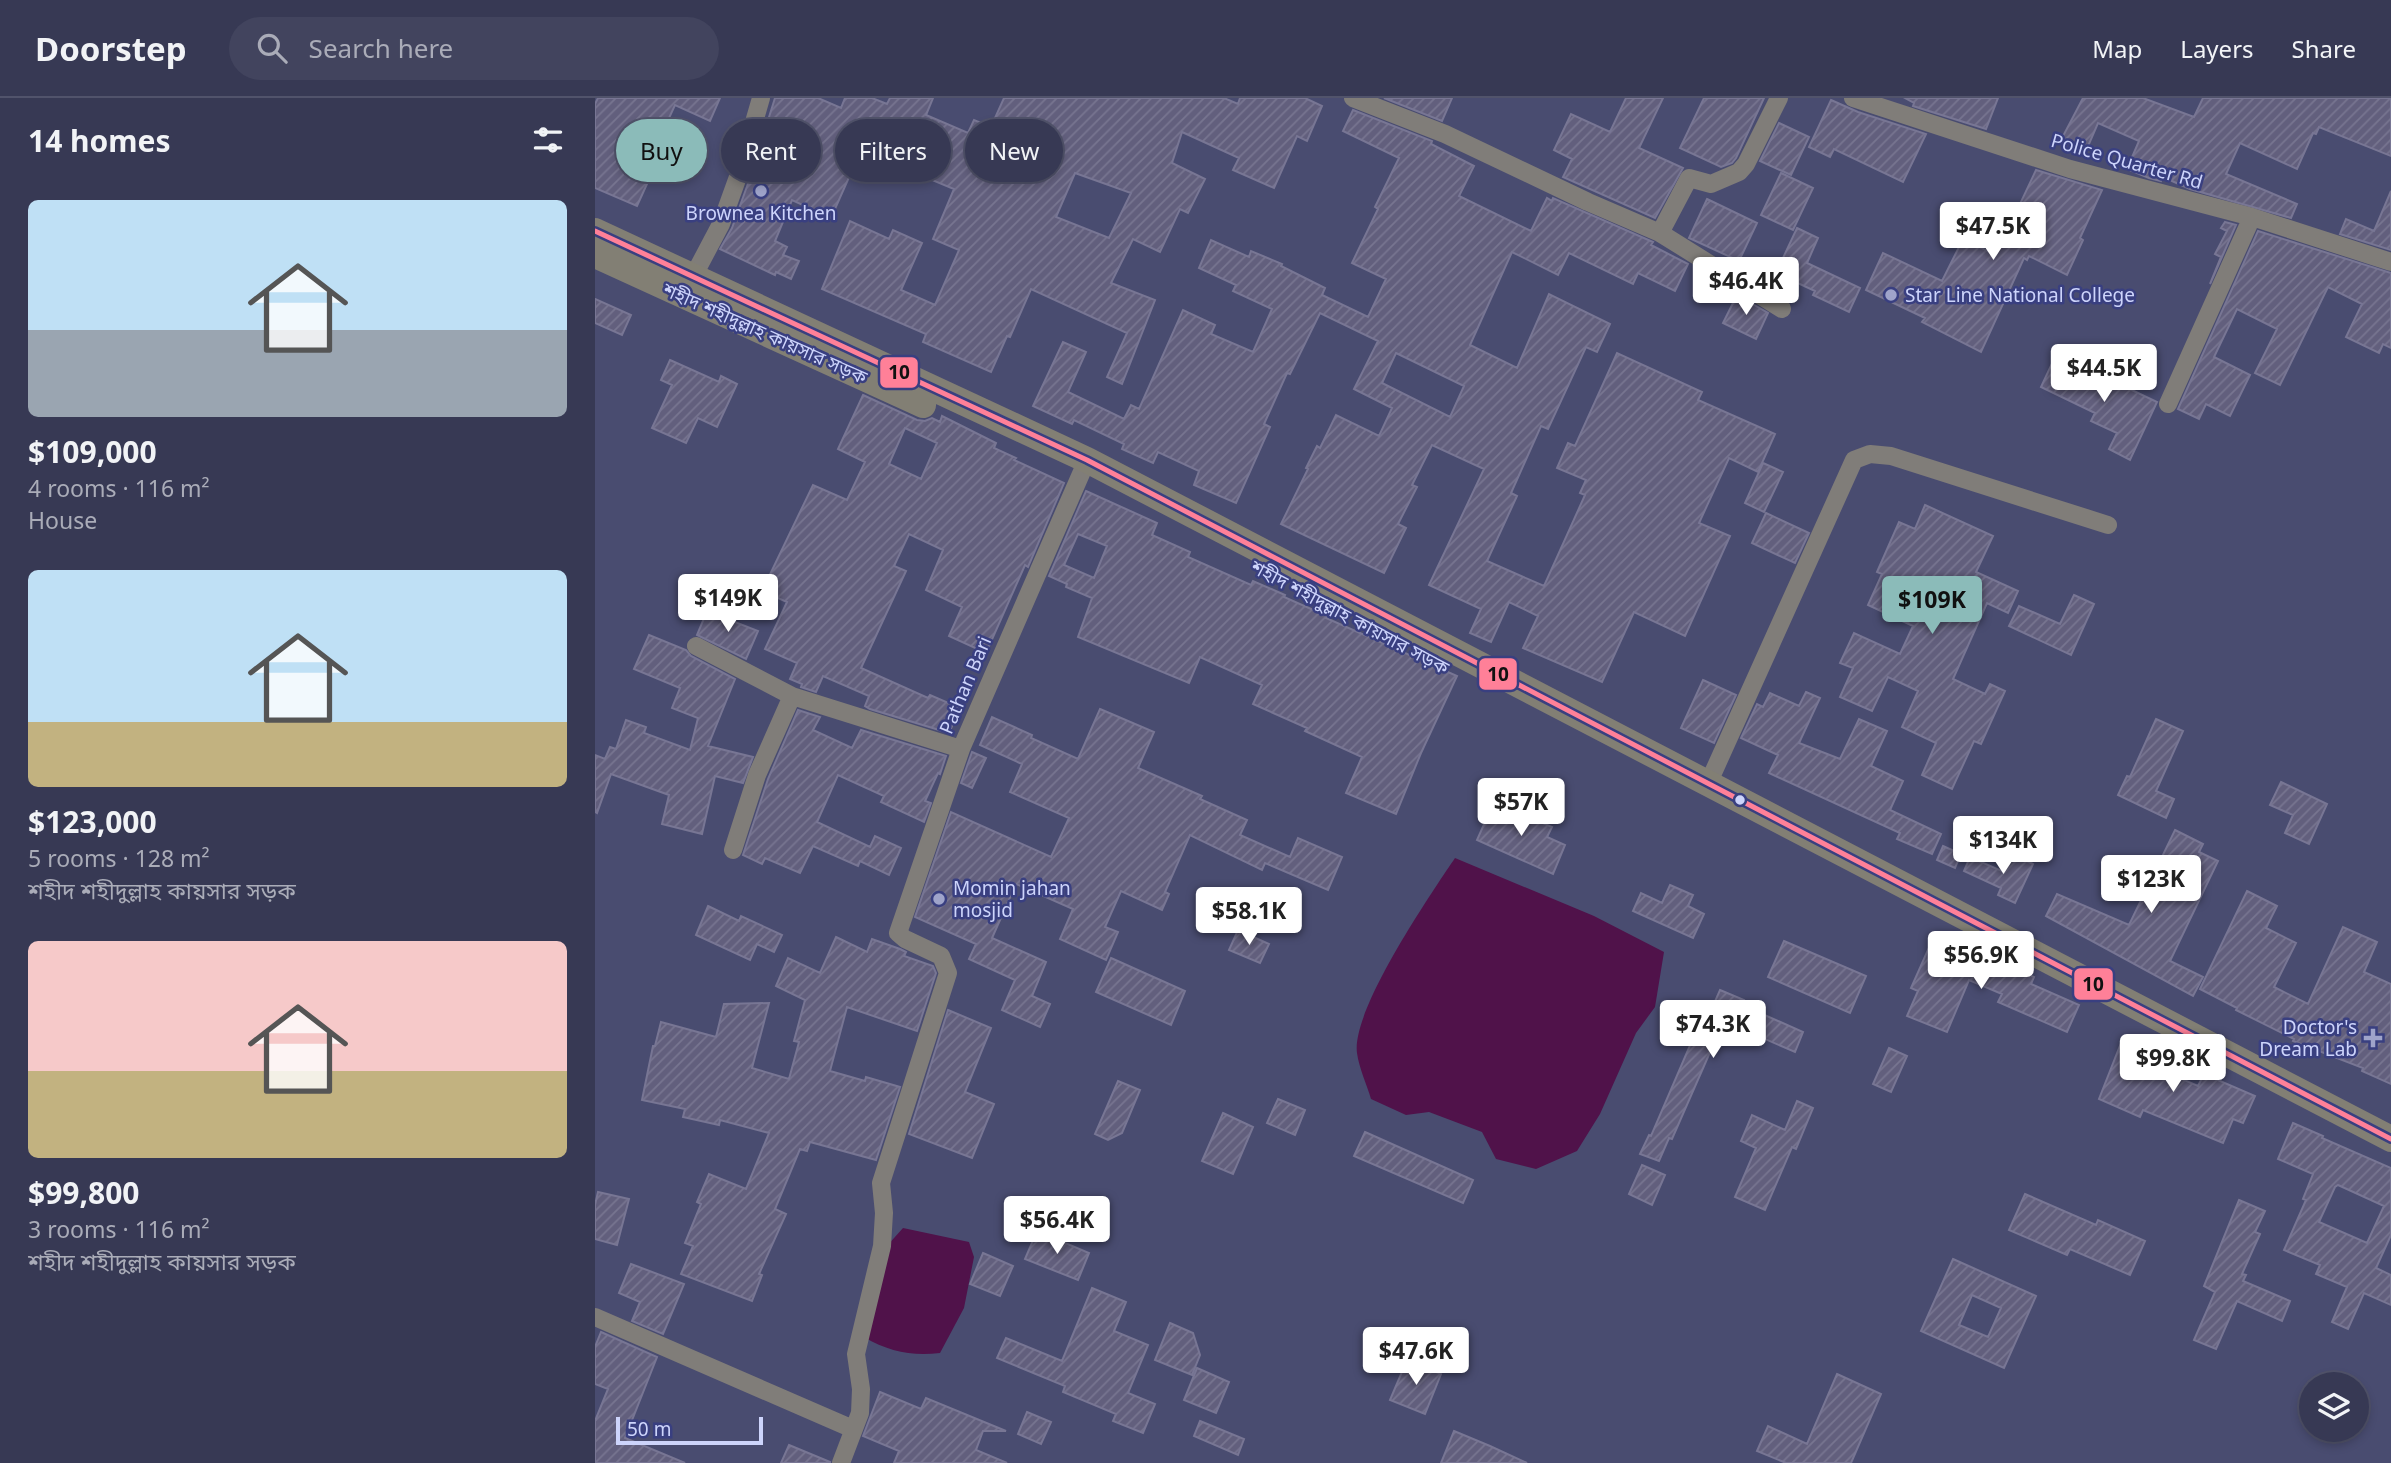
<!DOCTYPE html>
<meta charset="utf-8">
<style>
:root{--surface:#373954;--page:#42445e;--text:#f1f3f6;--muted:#aaacb8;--line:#51536b;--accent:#8bbbb9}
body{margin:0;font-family:"Noto Sans","Noto Sans Bengali",sans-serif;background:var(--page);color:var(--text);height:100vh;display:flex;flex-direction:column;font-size:26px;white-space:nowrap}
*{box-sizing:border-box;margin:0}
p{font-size:23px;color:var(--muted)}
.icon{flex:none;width:38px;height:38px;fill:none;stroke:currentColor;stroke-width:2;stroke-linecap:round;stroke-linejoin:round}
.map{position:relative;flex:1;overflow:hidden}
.panel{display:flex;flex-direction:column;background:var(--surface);width:595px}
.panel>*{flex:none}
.hud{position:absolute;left:21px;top:21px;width:665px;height:63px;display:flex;gap:14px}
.controls{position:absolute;left:1704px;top:1274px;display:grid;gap:14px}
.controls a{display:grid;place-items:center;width:70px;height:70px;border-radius:50%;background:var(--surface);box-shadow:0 4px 10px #0003,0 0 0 2px var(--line);font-size:35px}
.scale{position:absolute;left:21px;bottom:18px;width:147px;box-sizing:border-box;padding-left:7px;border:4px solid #cdd4fb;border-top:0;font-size:19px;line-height:24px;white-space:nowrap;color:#cdd4fb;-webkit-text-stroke:5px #393f80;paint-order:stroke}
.price{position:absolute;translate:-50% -60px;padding:0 16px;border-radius:7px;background:#fff;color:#222;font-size:23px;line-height:46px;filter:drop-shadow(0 2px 4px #0008)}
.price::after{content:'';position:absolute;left:50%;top:42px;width:21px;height:16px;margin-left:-10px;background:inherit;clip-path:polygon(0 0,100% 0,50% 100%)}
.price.active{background:var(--accent);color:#111}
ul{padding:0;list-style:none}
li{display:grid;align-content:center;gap:14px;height:371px;padding:0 28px}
li span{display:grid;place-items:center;height:217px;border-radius:10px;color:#555}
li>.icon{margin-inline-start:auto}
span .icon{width:126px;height:126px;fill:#fffc;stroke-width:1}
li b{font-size:30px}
h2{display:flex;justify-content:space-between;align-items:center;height:84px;padding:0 28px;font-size:30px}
.chip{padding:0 24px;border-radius:32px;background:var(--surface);box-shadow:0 4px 10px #0003,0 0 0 2px var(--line);font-size:24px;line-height:63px}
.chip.active{background:var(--accent);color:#111}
header{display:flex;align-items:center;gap:42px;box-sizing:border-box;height:98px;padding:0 35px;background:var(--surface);border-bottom:2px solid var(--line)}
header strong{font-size:33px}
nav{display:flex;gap:38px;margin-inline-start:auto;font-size:24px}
.search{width:490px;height:63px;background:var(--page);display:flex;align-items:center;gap:18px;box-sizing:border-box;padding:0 24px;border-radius:38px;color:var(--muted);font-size:26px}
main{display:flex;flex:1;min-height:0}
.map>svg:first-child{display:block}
</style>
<header>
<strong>Doorstep</strong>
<div class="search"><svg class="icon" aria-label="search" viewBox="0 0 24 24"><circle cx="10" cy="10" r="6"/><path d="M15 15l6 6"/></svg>Search here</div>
<nav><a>Map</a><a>Layers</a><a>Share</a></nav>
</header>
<main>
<section class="panel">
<h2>14 homes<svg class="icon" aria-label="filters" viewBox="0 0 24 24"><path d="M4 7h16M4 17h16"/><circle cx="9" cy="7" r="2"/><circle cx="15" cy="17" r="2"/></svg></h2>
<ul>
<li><span style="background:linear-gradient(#bfe0f5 60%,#9aa5b1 0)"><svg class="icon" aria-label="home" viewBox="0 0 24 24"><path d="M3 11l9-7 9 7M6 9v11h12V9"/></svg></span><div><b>$109,000</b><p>4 rooms · 116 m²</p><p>House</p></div></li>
<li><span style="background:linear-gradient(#bfe0f5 70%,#c2b280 0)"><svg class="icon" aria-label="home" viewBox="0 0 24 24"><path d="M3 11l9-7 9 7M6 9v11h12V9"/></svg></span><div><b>$123,000</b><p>5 rooms · 128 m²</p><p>শহীদ শহীদুল্লাহ কায়সার সড়ক</p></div></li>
<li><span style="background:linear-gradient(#f6c9c9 60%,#c2b280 0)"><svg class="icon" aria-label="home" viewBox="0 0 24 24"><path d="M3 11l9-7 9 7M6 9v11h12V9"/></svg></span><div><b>$99,800</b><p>3 rooms · 116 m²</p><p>শহীদ শহীদুল্লাহ কায়সার সড়ক</p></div></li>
</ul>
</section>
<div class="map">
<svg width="1796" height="1365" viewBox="0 0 1796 1365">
<defs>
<pattern id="building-hatch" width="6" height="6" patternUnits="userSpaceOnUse" patternTransform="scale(1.75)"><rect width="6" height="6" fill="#625f7d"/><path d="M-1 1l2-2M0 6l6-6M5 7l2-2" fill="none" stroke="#777590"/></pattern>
</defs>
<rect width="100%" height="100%" fill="#494c70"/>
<path fill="#50124a" d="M860,760L999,818L1069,854L1060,909L1041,935L1005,1016L982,1053L941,1071L901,1061L887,1034L834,1014L811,1017L776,1001C772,987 764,970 762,955C756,913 835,797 860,760Z
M308,1130L374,1144L379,1159L369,1210L345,1255C317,1258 294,1254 269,1239L291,1149Z"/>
<path fill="url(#building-hatch)" stroke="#787694" stroke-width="2" fill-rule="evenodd" d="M3,0H125L115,23L80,7L55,61L62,64L42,108L0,90V6Z
M180,0H223L246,10L250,0H277L292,6L295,0H338L331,17L373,35L379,22L396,29L409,0H629L643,6L645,0H710L727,8L712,43L702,38L679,90L638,72L644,60L587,34L577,65L610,81L593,115L585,111L565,154L538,141L516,185L560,202L527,286L512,279L532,235L436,191L415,239L412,238L396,274L328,244L331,236L227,191L255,123L294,141L298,132L327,145L306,192L340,207L364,152L338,141L359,91L306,69L303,77L263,59L236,120L197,102L180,143L192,149L188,157L204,163L196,181L181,174L180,177L125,151L137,130L155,80ZM480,75L536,95L514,140L461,119Z
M789,0H857L847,23Z
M1031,0H1068L1044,50L1088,70L1060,120L968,79L977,61L959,52L976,16L1015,34Z
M1109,0H1169L1141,60L1137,65L1126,69L1085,50Z
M1310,0H1403L1391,31L1318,8L1319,5Z
M1488,0H1548L1599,19L1608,0H1796V58L1724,29L1721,36L1718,35L1702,71L1645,45L1631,76L1702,106L1696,120L1595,91L1568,79L1566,83L1554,80L1532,71L1544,43L1503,25L1491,53L1466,42Z
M1236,2L1263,14L1331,36L1308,84L1239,51L1235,59L1214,49Z
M758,12L837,43L836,46L879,68L864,98L936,133L952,100L957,103L958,100L1058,144L1056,147L1093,166L1080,193L1043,175L1038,186L974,155L963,177L917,154L875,247L922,270L954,196L1015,226L1002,254L991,249L953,331L946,328L916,395L922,398L892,463L949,488L990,397L985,395L991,382L962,370L973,345L980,348L1022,255L1107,294L1103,302L1180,336L1163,374L1134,360L1104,425L1135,438L1090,538L1039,514L1007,584L928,550L943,518L914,504L896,544L875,535L886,511L834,487L889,371L837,347L817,387L822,389L803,426L811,430L789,475L686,426L713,371L711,370L722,348L725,350L741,317L784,338L797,310L759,291L783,243L725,215L695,276L692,275L669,326L675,329L641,405L599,387L604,373L563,354L558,365L527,351L529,346L479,322L477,326L438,308L468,244L491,254L473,294L529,321L536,307L544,311L588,212L620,227L616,236L658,254L677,211L638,193L641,187L604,170L616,142L654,159L656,153L687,166L686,168L730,190L727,197L773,219L791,181L757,165L783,111L780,109L804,60L748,33ZM801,255L869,288L855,319L787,285Z
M1184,25L1214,39L1196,77L1165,63Z
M1441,72L1507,92L1485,140L1488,142L1472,177L1434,158L1432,162L1429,160L1386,254L1327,224L1330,220L1271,192L1288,155L1347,183L1368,141L1401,157Z
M1186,75L1218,90L1198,132L1166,117Z
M1796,93V152L1745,136L1751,121L1779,133Z
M1112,101L1162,125L1144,163L1094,140Z
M1630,124L1641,127L1615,186L1626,159L1620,156L1632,133L1626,130Z
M1202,130L1223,140L1212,165L1265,190L1254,214L1218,197L1220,193L1181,175Z
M1663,133L1796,175V250L1788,246L1784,255L1751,239L1767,206L1733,189L1685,287L1660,275L1682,231L1642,211L1619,259L1655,277L1635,318L1611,306L1604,321L1583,311Z
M1142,197L1173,215L1161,241L1128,225Z
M0,201L36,217L27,237L0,225Z
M1460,259L1515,286L1516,282L1562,304L1535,362L1514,351L1522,335L1496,323L1500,315L1446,289Z
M75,262L124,284L126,278L142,286L122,329L103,320L91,345L57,330L77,287L66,282Z
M268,297L322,322L330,323L337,320L345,324L347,318L401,345L399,350L421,360L419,362L469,385L433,469L430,467L391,555L354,538L367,509L331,492L348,452L314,436L299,468L311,473L266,570L333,600L335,597L365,610L354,635L275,611L270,608L274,598L228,578L221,594L206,589L207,586L195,581L202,565L170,551L192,504L167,493L218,387L252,402L270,364L243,351ZM310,330L342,345L326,381L294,366Z
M1168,365L1188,374L1169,414L1150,405Z
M491,393L562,425L557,437L595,454L593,459L656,487L658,483L690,497L689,499L732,518L731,520L862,578L826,655L801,716L751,695L767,659L710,633L712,630L658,606L667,587L605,559L594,585L483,539L497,500L471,489L472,486L454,478ZM483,436L512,448L499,480L469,467Z
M1330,407L1398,438L1381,474L1423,493L1413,515L1392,505L1358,581L1390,596L1395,586L1410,593L1386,646L1379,643L1357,691L1327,677L1341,645L1307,629L1323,593L1293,579L1277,613L1245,599L1258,570L1245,565L1259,535L1305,556L1318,528L1273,507L1287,476L1282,474L1304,424L1320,431Z
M1171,415L1214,435L1200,465L1157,445Z
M1479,497L1499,506L1476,557L1414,528L1424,508L1465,526Z
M112,513L163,533L151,561L102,537Z
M54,537L91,552L96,558L140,581L113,648L158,659L148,685L120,678L107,736L67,726L74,697L16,676L2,715L0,714V657L10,661L15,649L21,651L31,622L51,629L49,635L95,652L103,620L77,610L85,590L39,571Z
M1108,582L1141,597L1119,645L1086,630Z
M1211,594L1225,600L1204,645L1245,661L1264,621L1292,633L1276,668L1308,683L1295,712L1346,736L1337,756L1302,741L1305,735L1174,675L1183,657L1146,640L1162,606L1168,609L1175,595L1204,608Z
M505,611L559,634L543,670L607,698L605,701L652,722L645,737L695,759L703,740L747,759L733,792L670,765L667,772L595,737L570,794L574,796L567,812L526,793L510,829L523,834L511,862L465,841L478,811L421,786L397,840L451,864L437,898L455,906L445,929L407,912L420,882L374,861L381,846L320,819L356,714L456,759L474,720L415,694L427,666L385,647L397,619L437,637L436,640L483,661Z
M203,612L225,619L218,632L257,650L266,632L351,658L345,676L343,675L330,703L336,705L329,724L286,704L289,698L243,677L222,724L275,749L280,738L306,750L294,777L265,763L263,768L218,748L205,775L170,760L167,766L148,757L173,681Z
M1561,621L1588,633L1561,693L1579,701L1571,720L1523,697L1532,678L1535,679Z
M377,654L391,660L377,690L366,685Z
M1686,684L1732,706L1714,746L1690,735L1698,717L1675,707Z
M899,704L957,729L952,739L970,747L958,776L882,742Z
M1580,732L1608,746L1604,754L1623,763L1575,863L1608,879L1598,898L1451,818L1462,796L1534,827Z
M1348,748L1366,756L1360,770L1342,762Z
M1417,756L1438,766L1420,805L1403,797L1406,790L1369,773L1375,759L1409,774Z
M1075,787L1098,797L1093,808L1109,816L1098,840L1038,813L1046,795L1067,805Z
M1652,793L1682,808L1671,830L1701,845L1679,889L1713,906L1748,829L1782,844L1769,874L1796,886V986L1767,973L1768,970L1698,943L1699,941L1641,912L1642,910L1605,891Z
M113,808L144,823L146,818L187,837L179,854L162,846L155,862L101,837Z
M643,832L674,846L665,865L634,852Z
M241,839L272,854L277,841L305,851L311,854L309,858L338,868L341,875L322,933L252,909L235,973L270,983L271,979L305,989L281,1062L215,1044L212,1053L205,1051L180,1111L191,1116L164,1176L167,1177L157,1203L86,1176L98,1148L90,1145L106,1106L102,1104L114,1076L151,1091L174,1035L125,1022L124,1027L88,1019L90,1011L47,1002L58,948H60L66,924L121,939L129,906L174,905L157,970L194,981L204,944L199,943L210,902L181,888L193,860L225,875Z
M1189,843L1271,878L1255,915L1173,879Z
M1336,845L1390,869L1394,860L1439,879L1436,886L1484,907L1472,934L1403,904L1407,896L1374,882L1352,934L1312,918L1323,893L1316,890Z
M516,860L590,893L576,927L501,894Z
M1125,892L1149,902L1147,907L1208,934L1200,954L1138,927L1132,940L1123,936L1077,1041L1074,1040L1064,1063L1045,1056L1054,1037L1056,1038L1099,938L1104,940Z
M353,912L396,930L370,994L399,1006L377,1060L314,1036Z
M1528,940L1568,958L1563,971L1603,988L1609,976L1660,998L1648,1025L1638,1021L1628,1045L1548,1012L1545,1019L1504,1001Z
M1294,950L1312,958L1296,994L1278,986Z
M523,983L545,992L527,1035L513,1042L500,1036Z
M683,1001L710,1012L700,1037L672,1025Z
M1202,1003L1218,1010L1201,1051L1197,1049L1170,1112L1140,1099L1161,1050L1146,1043L1157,1017L1190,1032Z
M628,1015L658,1029L638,1076L607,1063Z
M1698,1025L1728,1038L1727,1040L1796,1070V1137L1781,1170L1796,1177V1207L1769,1195L1753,1231L1737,1224L1752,1189L1721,1176L1725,1167L1689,1152L1711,1102L1708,1101L1718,1076L1683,1061ZM1743,1087L1789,1108L1772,1145L1724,1124L1740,1089Z
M770,1034L878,1082L868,1105L759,1058Z
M1047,1067L1070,1077L1057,1107L1034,1096Z
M3,1094L34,1101L22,1147L0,1141V1107Z
M1430,1096L1501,1127L1503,1122L1550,1143L1535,1177L1475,1151L1472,1157L1414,1132Z
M1644,1102L1670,1113L1660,1134L1665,1136L1647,1176L1651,1177L1648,1183L1695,1203L1687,1223L1642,1203L1621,1251L1599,1242L1620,1194L1609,1188Z
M442,1133L494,1155L483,1182L430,1161Z
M388,1155L418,1168L405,1198L375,1186Z
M1358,1161L1441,1198L1409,1270L1326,1233ZM1377,1197L1406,1210L1393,1239L1364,1227Z
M36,1166L89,1186L68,1236L37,1223L45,1204L24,1195Z
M497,1190L531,1204L519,1233L553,1247L533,1295L560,1306L548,1335L518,1323L521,1316L468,1294L470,1288L402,1260L411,1240L467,1263Z
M575,1225L598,1235L605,1257L597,1277L560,1262Z
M6,1234L62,1259L30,1340L90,1365H0V1323L13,1291L0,1286V1249Z
M812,1262L846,1276L830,1316L795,1302Z
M602,1270L634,1284L621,1315L589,1302Z
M1242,1276L1286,1296L1256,1365H1191L1162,1353L1173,1328L1212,1346Z
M285,1294L326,1311L331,1300L411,1333H388L381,1352L412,1365H299L304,1353L268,1338Z
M432,1314L456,1324L446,1346L423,1336Z
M605,1323L649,1341L643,1357L599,1338Z
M859,1333L895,1348L932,1365H846Z
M194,1347L235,1364V1365H186Z"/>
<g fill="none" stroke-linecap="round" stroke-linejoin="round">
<path stroke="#807d79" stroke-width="18" d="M758,0L850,36L993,104L1065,135L1187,211
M1258,0L1475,71L1657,119L1796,164
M1065,135L1094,80L1116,86L1144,74L1151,66L1184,0
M98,179L126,126L144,76L166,0
M1573,306L1657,119
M101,548L197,598L366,651
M1113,686L1259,362L1275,356L1296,358L1513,427
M138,752L162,677L197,598
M0,1219L258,1331
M246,1365L265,1315L266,1291L261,1256L287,1148L289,1115L286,1085L353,875L346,858L310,841L303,835L366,651L492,362"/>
<path stroke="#827f74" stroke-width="26" d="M0,133L492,362L1796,1041
M0,157L328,307"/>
<defs>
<path id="bus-1" d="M0,133L492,362L1796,1041"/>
</defs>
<use href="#bus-1" stroke="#393f80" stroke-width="10"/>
<use href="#bus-1" stroke="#ff8098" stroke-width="5"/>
</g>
<g fill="#9fa4ca" stroke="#393f80" stroke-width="2.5">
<circle cx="166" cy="93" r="7"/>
<circle cx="1296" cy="197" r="7"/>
<circle cx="344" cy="801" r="7"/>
<path d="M1774.5 929.5h7v7h7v7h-7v7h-7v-7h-7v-7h7z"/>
</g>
<circle fill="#cdd4fb" stroke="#393f80" stroke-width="2.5" cx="1145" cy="702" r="6"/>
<g text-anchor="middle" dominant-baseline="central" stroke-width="5" stroke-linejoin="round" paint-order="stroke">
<g font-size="19" fill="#cdd4fb" stroke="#393f80">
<text transform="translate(1532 63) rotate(16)">Police Quarter Rd</text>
<text transform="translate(170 235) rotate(24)">শহীদ শহীদুল্লাহ কায়সার সড়ক</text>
<text transform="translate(755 519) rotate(28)">শহীদ শহীদুল্লাহ কায়সার সড়ক</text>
<text transform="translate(370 587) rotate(-67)">Pathan Bari</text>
</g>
<g font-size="19" fill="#cdd4fb" stroke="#393f80" text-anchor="start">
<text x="166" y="115" text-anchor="middle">Brownea Kitchen</text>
<text x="1310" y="197">Star Line National College</text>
<text x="358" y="790">Momin jahan<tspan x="358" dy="22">mosjid</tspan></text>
<text x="1762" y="929" text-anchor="end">Doctor's<tspan x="1762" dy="22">Dream Lab</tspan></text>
</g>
</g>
<g stroke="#393f80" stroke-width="2.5">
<rect x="284" y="258" width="40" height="33" rx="7" fill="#ff8098"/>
<rect x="883" y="559" width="40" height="34" rx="7" fill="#ff8098"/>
<rect x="1478" y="869" width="41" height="34" rx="7" fill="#ff8098"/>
</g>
<g font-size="19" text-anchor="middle" font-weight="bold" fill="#111">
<text x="304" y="281">10</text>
<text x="903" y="583">10</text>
<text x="1498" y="893">10</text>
</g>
</svg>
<div class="controls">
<a><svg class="icon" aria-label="layers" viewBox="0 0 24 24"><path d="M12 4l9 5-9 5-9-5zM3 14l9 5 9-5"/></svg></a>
</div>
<div class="scale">50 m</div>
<b class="price" style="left:1398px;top:164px">$47.5K</b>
<b class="price" style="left:1151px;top:219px">$46.4K</b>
<b class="price" style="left:1509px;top:306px">$44.5K</b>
<b class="price" style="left:133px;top:536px">$149K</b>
<b class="price active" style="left:1337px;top:538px">$109K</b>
<b class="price" style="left:926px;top:740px">$57K</b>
<b class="price" style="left:1408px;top:778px">$134K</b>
<b class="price" style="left:1556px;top:817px">$123K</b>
<b class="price" style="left:654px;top:849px">$58.1K</b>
<b class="price" style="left:1386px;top:893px">$56.9K</b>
<b class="price" style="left:1118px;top:962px">$74.3K</b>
<b class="price" style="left:1578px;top:996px">$99.8K</b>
<b class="price" style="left:462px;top:1158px">$56.4K</b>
<b class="price" style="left:821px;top:1289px">$47.6K</b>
<div class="hud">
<a class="chip active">Buy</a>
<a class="chip">Rent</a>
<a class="chip">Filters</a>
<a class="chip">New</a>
</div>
</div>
</main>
